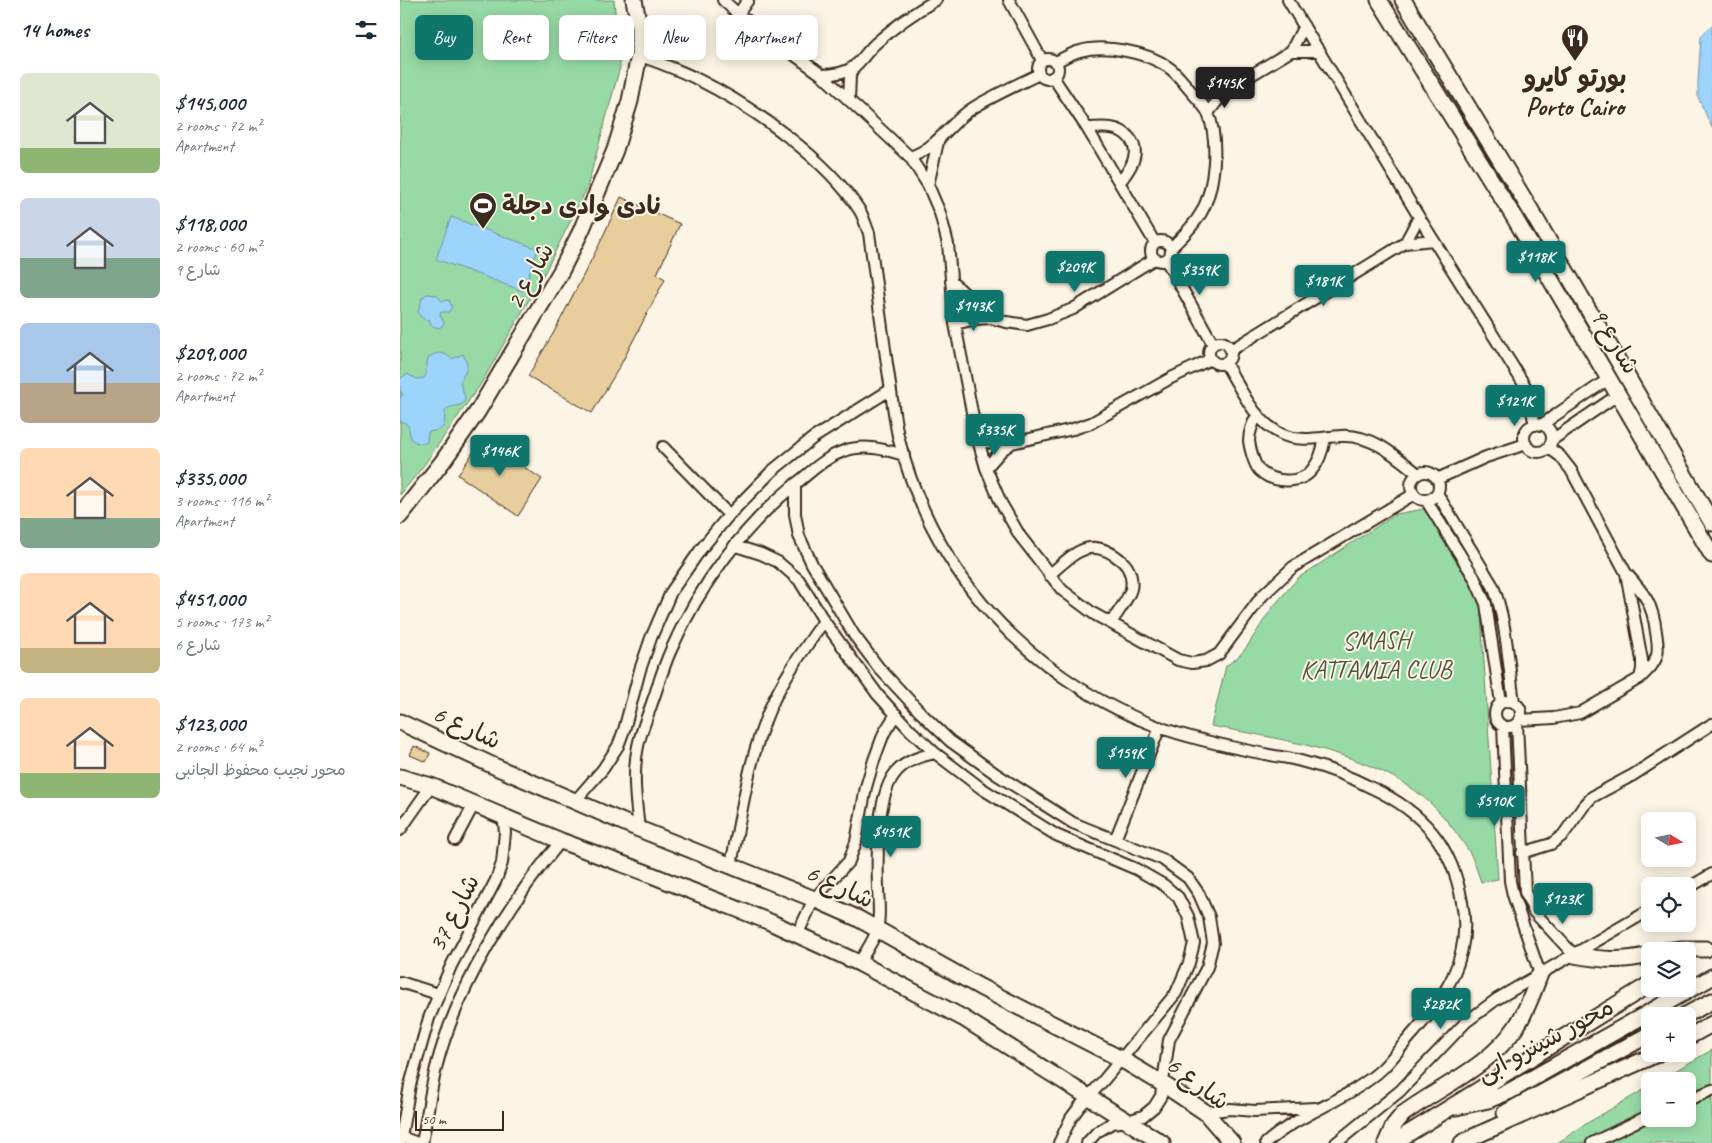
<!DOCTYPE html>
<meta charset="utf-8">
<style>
:root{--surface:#fff;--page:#f2f2f3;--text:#1f2937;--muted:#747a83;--accent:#0f766e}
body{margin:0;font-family:Caveat,"Playpen Sans Arabic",sans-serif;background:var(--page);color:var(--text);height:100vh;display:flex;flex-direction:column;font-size:19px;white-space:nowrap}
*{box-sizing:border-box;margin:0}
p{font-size:16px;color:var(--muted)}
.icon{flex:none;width:28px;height:28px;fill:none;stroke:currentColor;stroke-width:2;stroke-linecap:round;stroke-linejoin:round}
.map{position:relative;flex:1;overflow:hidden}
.details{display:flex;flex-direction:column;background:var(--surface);width:400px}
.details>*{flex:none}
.hud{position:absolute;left:15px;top:15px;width:475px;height:45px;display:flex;gap:10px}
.needle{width:32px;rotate:100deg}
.buttons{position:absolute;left:1241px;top:812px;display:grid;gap:10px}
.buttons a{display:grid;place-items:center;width:55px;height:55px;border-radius:8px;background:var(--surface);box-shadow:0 2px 12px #0003;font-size:25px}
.scale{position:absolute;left:15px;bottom:12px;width:89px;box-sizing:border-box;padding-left:5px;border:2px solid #3b2a1e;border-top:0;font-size:14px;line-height:18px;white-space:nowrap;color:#3b2a1e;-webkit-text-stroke:4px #fcf5e5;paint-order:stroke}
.price{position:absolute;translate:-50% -42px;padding:0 11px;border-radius:5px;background:var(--accent);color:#fff;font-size:16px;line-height:32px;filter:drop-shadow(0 1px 2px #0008)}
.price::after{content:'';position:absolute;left:50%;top:30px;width:15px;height:11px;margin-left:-8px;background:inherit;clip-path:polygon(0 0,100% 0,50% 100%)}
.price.on{background:#222;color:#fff}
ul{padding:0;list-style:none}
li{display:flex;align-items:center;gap:15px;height:125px;padding:0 20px}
li span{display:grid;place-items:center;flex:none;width:140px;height:100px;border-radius:8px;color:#555}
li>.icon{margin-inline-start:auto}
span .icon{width:60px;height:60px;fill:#fffc;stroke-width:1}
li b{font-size:21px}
h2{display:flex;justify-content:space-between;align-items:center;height:60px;padding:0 20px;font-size:21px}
.chip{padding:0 18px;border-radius:8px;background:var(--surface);box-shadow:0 2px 12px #0003;font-size:18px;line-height:45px}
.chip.on{background:var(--accent);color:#fff}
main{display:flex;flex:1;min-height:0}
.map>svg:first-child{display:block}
</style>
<main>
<section class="details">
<h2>14 homes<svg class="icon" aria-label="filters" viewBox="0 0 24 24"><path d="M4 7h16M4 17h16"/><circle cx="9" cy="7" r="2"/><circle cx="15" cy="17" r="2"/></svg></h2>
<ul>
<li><span style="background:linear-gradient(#dfe7d0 75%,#8fb573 0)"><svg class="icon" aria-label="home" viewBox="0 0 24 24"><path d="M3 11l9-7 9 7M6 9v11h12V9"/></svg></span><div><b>$145,000</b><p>2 rooms · 72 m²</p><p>Apartment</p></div></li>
<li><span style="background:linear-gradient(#c9d6e8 60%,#7fa58c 0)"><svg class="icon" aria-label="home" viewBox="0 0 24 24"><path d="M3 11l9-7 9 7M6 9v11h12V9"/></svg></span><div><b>$118,000</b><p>2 rooms · 60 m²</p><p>شارع 9</p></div></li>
<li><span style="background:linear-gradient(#a9c7e8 60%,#b9a48a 0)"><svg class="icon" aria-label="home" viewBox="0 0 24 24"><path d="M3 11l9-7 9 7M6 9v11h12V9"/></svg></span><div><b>$209,000</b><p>2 rooms · 72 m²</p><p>Apartment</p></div></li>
<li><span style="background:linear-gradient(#ffd9b3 70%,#7fa58c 0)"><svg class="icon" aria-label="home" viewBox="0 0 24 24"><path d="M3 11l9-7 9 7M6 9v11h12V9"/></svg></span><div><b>$335,000</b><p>3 rooms · 116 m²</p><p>Apartment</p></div></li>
<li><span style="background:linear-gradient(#ffd9b3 75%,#c2b280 0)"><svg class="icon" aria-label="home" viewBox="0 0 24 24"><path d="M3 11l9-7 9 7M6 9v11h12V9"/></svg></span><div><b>$451,000</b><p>5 rooms · 173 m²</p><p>شارع 6</p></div></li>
<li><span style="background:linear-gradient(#ffd9b3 75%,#8fb573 0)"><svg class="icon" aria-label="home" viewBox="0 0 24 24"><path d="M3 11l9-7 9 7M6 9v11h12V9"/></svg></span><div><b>$123,000</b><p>2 rooms · 64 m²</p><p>محور نجيب محفوظ الجانبى</p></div></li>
</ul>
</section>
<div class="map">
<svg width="1312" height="1143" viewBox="0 0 1312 1143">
<rect width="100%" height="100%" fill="#fcf5e5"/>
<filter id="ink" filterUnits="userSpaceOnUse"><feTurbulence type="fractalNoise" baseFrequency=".02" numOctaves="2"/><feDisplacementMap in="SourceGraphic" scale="10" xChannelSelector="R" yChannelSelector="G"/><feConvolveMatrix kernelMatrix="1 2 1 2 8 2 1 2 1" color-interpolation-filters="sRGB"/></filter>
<g filter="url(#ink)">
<path fill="#97daa6" stroke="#698262" d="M0,0H214L220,67L187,188L145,272L82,382L24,465L0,495Z
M1024,509L1080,600L1098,879L1081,882C1077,871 1074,859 1068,850C1052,825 1031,799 1005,784C949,749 875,738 811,726L826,666L838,657L846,648L872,608L898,578L996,514Z
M1312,1050V1143H1157L1189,1122L1250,1086V1119H1288V1081H1257Z"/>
<path fill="#9cd4fc" stroke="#7590a3" d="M1312,26V128L1298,97V82L1301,37L1309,27Z
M51,217L138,249L123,291L36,259Z
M27,294L36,295L42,301L49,300L52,307L49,312H41L40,315L44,323L42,326L39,328L32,326L29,319C23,321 21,317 18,312L22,298Z
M40,353L45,354L52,359L63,354C71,369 65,370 60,383C61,387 63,390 64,394C69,410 51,403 46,410C43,415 46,421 44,426L39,430L28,432L27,442C21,445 16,443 11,439C8,431 11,422 0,422V397L3,395L0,390V379L7,374L17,379L24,378C31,367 20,356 40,353Z"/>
<path fill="#e8ce9d" stroke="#3b2a1e" d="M221,197L280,224L257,274L265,279L220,366L192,413L128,376L154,332L199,245Z
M82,439L142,479L118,516L58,475Z
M14,746L30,753L26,762L10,755Z"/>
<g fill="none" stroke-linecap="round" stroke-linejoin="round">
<defs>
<path id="street" d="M323,0L338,14L422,75L510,157L528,185L540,213L548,244L555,324L576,433L586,468L601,503L620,536L662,590L694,614L778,660L792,663L806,661L819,654L862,596L893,567L1014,494
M609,0L642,60
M888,0L1019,217L1127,389L1135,425
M338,14L348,0
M891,51H920
M239,55C259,63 280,70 299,80C353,107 428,160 460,211C464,218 466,226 469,233C475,276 481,320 487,364C491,388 493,412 498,436C516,510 556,582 612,635C653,674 703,706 756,726C791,739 829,747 865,754C878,757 892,758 904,762C928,768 951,777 972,788C1023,812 1052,845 1062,902C1073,958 1044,999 1009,1038C1000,1048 992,1059 983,1068C949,1100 901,1112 866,1143
M638 69a10 10 0 1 1 20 0a10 10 0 1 1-20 0Z
M656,62C663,58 672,53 680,51C705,44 747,52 768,67C776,72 783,82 789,89C795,96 804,105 808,113C819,140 815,188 801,213C793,227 782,237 771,248
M422,75C434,75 445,73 455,66C463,59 468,50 476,43C495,26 515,12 536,0
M653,77L687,128L755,243
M794,94L825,91
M449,100L450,76L455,65
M808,113L825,91L891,51L904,26
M687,128C695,128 703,127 711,128C726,130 738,143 734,158C732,167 725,175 720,182
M510,157C538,148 549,123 573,108C594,95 617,85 639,74
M528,185L538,142
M751 251a10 10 0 1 1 20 0a10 10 0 1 1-20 0Z
M1005,243L1019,217
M766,260L813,344
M551,282L560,289L590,318
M555,324L576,319L590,318L606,322L627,325L648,319L673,309L754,259
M809 353a11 11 0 1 1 22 0a11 11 0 1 1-22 0Z
M831,350L1005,243L1033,240
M825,363C840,387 854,421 881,434C900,443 921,437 941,436C972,434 996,456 1018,474
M857,415C853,423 849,431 849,441C850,449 854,464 859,470C872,483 900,485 912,470C920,461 923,449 925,438
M1124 438a14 14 0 1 1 28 0a14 14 0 1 1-28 0Z
M1141,425L1210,378
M1152,440L1219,394
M579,442L612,443L673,429L691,423L771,378L811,359
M263,447L329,515
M586,468L602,450L612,443
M1011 486a14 14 0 1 1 28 0a14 14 0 1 1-28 0Z
M1037,479L1086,457L1126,444
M395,484V514L399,536L412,564L454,635L479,668L521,713L550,741L596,774L673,823L762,859L788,878L799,894L809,917L813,943L807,967L769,1040L761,1096L754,1107L743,1116L728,1121L712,1123L697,1132L687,1143
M1037,493L1093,586C1107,622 1108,663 1114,702
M1026,500L1074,577L1086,604L1101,703
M336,546L361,554L378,562L399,580L424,621L478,695L510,730L535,753L581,788L656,835L736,869L764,885L778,897L788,916L794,943L789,963L776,993L703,1081L680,1106L671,1118L659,1143
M1226,573C1244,593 1253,604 1256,632C1257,639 1259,648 1257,655C1255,664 1247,671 1241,677
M649,575C675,553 690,534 722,561C730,568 733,579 731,589C728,600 717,613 711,623
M1095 714a13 13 0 1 1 26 0a13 13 0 1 1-26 0Z
M1119,720L1154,718L1180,713L1240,678L1242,669V660L1226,573L1171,470L1160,456L1149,448
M1117,723L1125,892L1134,912L1174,955
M1103,726L1110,881L1113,895L1140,974
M175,801L203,769L218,746L224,730L240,670L251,638L271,592L301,549L329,515L372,471L413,438L490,390
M239,829C236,802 232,774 238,746C241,731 248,715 253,700C259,683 264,665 271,650C299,586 343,526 398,482C413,470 426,457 444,451C464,444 484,449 504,455
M0,830L31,786
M55,840L74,804
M715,840L760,727
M1122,853L1151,844L1163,835L1183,807L1192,797L1233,775L1312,724
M331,865C342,811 349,756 371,706C385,675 405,648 424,621
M1288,888L1312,874
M397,935L414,899L449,861L456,842L466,787L474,760L484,733L496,714
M459,963C464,954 475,939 477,929C481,916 478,900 478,887C477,857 476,793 497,771C507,760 522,756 535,753
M0,982L38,994
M1288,1100L1312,1090
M805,1112L830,1109L855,1111L915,1108
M1,1137L18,1143
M0,1143L10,1085L29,1018L51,966L96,880L102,863L105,832L103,816
M22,1143C27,1118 30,1093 36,1068C56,989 109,903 161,841
M936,1143L1000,1091L1066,1022L1097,999L1250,910
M1192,1143L1250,1115"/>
<path id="secondary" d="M979,0L1114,217L1312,555
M1003,0L1130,209L1312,523
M0,516L43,461L78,411L161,271L181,231L215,150L230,101L239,55V25L234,0
M0,722L96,767L239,829L414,899L457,918L580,987L721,1059L763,1084L805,1112L832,1143
M0,777L31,786L161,841L244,872L370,922L459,963L563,1018L762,1143
M1266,951L1282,949H1306
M1174,955C1203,960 1220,962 1250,955
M1284,1016L1312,1001
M1288,1037L1312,1024
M1056,1107L1088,1100L1110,1091L1312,977
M1105,1113L1250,1034
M986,1143L994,1125L1003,1114C1041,1086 1089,1067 1116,1027C1127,1011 1133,992 1140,974
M993,1143L1250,984
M1062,1143L1073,1137L1257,1054"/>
</defs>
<use href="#street" stroke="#3b2a1e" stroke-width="14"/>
<use href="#secondary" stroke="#3b2a1e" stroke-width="19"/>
<use href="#street" stroke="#fcf5e5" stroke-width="10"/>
<use href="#secondary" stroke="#fcf5e5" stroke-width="15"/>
</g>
</g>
<defs>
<symbol id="restaurant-pin" viewBox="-11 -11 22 30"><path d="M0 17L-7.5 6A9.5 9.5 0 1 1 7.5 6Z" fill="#3b2a1e" stroke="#fcf5e5"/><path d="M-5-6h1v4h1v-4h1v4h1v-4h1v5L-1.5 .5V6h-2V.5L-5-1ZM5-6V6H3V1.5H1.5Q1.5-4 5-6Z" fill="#fff"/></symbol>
<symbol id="stadium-pin" viewBox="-11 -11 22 30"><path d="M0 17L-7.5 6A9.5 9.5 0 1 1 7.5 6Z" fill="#3b2a1e" stroke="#fcf5e5"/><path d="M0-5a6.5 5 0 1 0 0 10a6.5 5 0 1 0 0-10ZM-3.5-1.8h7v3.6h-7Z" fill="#fff"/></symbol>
</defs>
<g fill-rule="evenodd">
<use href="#restaurant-pin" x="1159" y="22" width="32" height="43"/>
<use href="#stadium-pin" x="67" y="190" width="32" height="43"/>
</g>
<g text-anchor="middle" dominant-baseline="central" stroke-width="4" stroke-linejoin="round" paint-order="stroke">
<g font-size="25" font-weight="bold" fill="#3b2a1e" stroke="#fcf5e5">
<text x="1175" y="78">بورتو كايرو<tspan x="1175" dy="29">Porto Cairo</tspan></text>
<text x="102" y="206" text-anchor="start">نادى وادى دجلة</text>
</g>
<g font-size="25" fill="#3b2a1e" stroke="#fcf5e5">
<text transform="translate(130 276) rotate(-61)">شارع 2</text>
<text transform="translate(1215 341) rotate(59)">شارع 9</text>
<text transform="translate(67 727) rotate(25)">شارع 6</text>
<text transform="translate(440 886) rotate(25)">شارع 6</text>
<text transform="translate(54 913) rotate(-63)">شارع 37</text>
<text transform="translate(1145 1040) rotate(-28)">محور شينزو ابى</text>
<text transform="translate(798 1083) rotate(37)">شارع 6</text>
</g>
<g font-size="25" fill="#525640" stroke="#fcf5e5">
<text x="976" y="641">SMASH<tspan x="976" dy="29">KATTAMIA CLUB</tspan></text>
</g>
</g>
</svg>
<div class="buttons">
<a><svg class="needle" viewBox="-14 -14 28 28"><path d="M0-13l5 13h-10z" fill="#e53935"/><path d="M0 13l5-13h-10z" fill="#747a83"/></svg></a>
<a><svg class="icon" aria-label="locate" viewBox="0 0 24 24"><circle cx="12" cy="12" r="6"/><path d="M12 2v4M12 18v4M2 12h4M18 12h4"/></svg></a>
<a><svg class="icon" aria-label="layers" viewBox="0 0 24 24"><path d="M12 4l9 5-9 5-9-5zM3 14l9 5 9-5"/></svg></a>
<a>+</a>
<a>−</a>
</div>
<div class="scale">50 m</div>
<b class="price on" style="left:825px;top:109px">$145K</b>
<b class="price" style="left:1136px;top:283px">$118K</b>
<b class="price" style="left:675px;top:293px">$209K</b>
<b class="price" style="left:800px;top:296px">$359K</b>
<b class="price" style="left:924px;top:307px">$181K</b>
<b class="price" style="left:574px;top:332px">$143K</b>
<b class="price" style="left:1115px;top:427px">$121K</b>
<b class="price" style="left:595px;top:456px">$335K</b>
<b class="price" style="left:100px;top:477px">$146K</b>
<b class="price" style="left:726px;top:779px">$159K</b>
<b class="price" style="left:1095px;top:827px">$510K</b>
<b class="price" style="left:491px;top:858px">$451K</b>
<b class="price" style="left:1163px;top:925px">$123K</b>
<b class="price" style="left:1041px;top:1030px">$282K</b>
<div class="hud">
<a class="chip on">Buy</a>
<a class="chip">Rent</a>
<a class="chip">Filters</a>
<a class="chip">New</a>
<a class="chip">Apartment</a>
</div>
</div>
</main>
